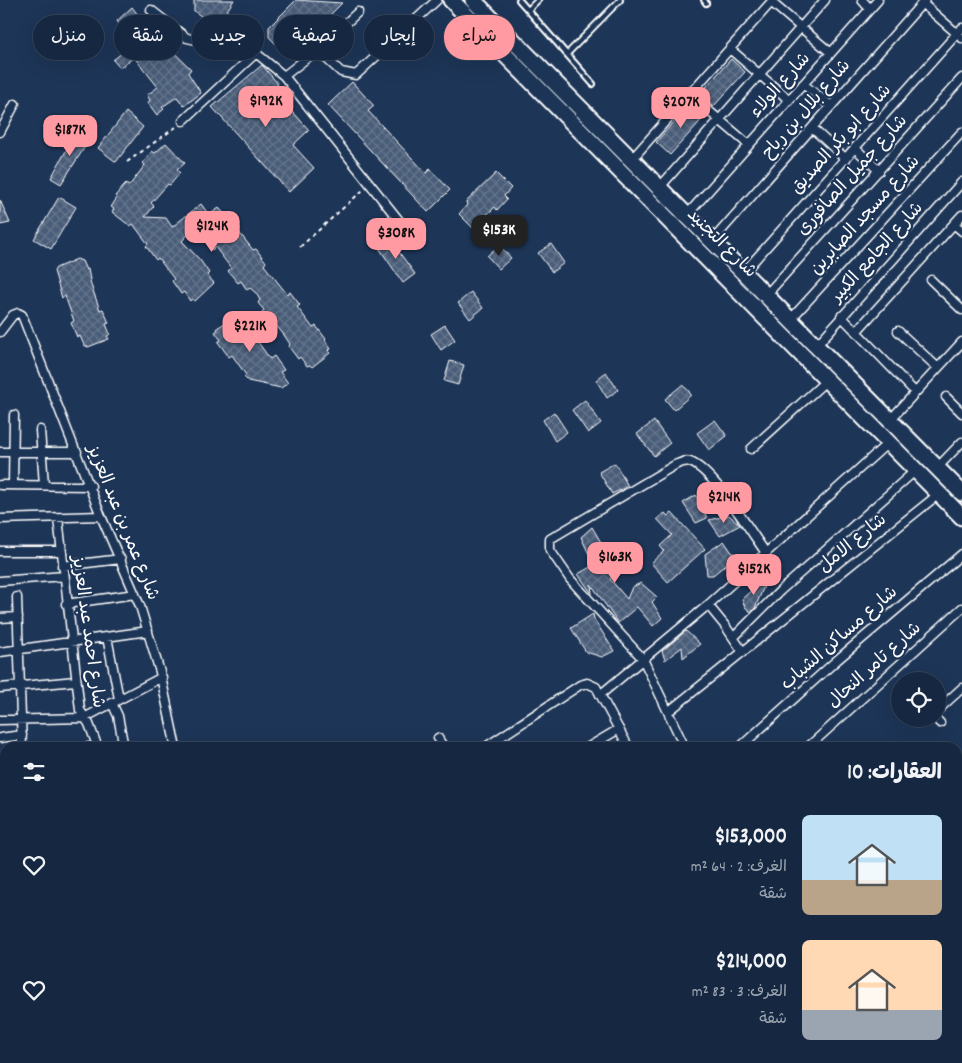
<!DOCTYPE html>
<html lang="ar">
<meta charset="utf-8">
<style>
:root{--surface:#162841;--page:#1f3048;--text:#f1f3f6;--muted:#9ea6b1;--line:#35445a;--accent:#ff9aa2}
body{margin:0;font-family:Dekko,"Playpen Sans Arabic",sans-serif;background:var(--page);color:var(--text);direction:rtl;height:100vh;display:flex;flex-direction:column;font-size:19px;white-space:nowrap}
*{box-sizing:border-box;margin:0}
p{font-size:16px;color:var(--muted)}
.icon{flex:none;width:28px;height:28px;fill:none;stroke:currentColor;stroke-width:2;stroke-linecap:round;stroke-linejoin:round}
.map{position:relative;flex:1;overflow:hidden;direction:ltr}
.sheet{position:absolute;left:0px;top:742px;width:962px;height:321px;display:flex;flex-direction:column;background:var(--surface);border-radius:15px 15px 0 0;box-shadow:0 5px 20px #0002,0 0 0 1px var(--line);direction:rtl}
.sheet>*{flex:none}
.banner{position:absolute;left:15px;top:15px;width:500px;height:45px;direction:rtl;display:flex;gap:10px}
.buttons{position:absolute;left:891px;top:672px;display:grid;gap:10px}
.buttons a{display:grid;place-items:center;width:55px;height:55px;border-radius:50%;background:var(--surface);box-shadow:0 5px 20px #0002,0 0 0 1px var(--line);font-size:25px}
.price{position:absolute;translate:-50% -42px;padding:0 11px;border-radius:10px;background:var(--accent);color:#111;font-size:16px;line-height:32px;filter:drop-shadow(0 1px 2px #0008)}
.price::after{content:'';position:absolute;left:50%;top:30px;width:15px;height:11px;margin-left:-8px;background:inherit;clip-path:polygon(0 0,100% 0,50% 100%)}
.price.selected{background:#222;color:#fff}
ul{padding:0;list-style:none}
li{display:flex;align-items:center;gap:15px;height:125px;padding:0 20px}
li span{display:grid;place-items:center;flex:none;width:140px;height:100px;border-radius:8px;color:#555}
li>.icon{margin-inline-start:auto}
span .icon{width:60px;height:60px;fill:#fffc;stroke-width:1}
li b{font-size:21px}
h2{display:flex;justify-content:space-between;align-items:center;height:60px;padding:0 20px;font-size:21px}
.chip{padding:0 18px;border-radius:22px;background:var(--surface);box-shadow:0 5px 20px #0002,0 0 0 1px var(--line);font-size:18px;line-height:45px}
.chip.selected{background:var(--accent);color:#111}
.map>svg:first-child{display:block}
</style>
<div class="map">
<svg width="962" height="1063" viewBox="0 0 962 1063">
<defs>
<pattern id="building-cross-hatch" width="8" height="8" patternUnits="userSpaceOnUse" patternTransform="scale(1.25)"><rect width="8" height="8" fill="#4a5d79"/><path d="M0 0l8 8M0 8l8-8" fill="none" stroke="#65758d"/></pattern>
</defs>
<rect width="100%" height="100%" fill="#1d3557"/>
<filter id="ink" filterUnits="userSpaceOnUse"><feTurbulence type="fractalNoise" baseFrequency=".02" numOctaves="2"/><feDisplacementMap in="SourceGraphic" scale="10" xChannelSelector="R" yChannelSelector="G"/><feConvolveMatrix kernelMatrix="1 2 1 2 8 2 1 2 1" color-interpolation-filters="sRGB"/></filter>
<g filter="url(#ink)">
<path fill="url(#building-cross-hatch)" stroke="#fff" d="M194,0H234L224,15L221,14L215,26L194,11Z
M296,0L342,3L321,24L322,27L295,55L285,53L269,37V27Z
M132,7L141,19L145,18L149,24L153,22L161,31L157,36L191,69L188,73L201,93L184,106L177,97L162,107L164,109L157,115L148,103L150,100L147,95L158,87L134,57L120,68L113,60L127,49L115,36L124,30L117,21Z
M731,59L745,72L713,107L699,95Z
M262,65L278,84L257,105L268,118L286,104L309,130L293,145L314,168L289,192L212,107Z
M352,82L374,106L368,111L426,173L430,169L450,190L428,212L328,105Z
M691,103L706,115L670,155L656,142Z
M126,112L143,127L116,162L98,148Z
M77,131L90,139L61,184L51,178Z
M166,143L185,163L177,170L180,173L170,185L168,184L151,203L154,206L145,217L166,218L172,227L201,204L209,215L219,208L228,218L231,216L240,229L238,231L253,250L256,249L266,262L264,265L287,294L290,292L300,305L297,307L313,328L316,326L326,339L325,340L331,349L328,350L330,353L312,367L310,365L307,366L300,357L298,359L289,347L290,344L284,335L275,324L272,326L262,313L264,310L258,303L260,300L256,293L250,288L247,290L241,281L238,283L228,271L231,268L215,247L212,250L195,227L182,241L200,260L209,273L207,275L214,283L195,301L192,299L190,301L184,292L181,294L172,281L174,279L158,258L156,260L146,246L148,244L133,224L130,226L112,212L114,209L111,207L117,198L115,196L126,184L129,186L145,165L143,163L152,151L155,153Z
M496,173L511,188L504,196L507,199L497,210L495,207L473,228L459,214L467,205L466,202Z
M59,197L76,207L51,249L34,239Z
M0,200L10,223L0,225Z
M388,237L415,274L403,283L377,245Z
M551,244L564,263L552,272L538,253Z
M499,245L511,258L499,269L487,256Z
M77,259L82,261L86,270L88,269L91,285L100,310L103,309L109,323L106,324L110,334L107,336L109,339L88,347L84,345L80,336L77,337L71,323L74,321L65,296L62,298L54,271L56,268Z
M471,292L483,308L470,319L458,303Z
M239,314L245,324L249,322L258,335L255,338L270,359L274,356L284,370L280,372L288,383L281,388L248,381L244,377L246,375L232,355L229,357L218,342L221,340L215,332L218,330L217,328Z
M445,325L455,340L441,350L431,334Z
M450,361L464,365L458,385L444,381Z
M606,372L618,390L607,398L596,380Z
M682,385L688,390L691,395L674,410L665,399Z
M585,400L601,423L588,433L572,410Z
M554,412L567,432L555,441L543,420Z
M715,420L727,436L709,450L697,433Z
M654,421L670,443L654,456L637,434Z
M615,463L628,486L612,494L599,472Z
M696,495L707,518L696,523L683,503Z
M665,513L668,516L672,513L705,549L668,582L651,563L664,551L660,546L672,535L657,519Z
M729,515L740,525L720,536L709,520Z
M592,527L619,573L610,579L627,599L632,587L641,583L657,597L652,602L662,618L653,626L637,607L618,623L591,584L592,594L578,574L594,565L581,537Z
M724,541L735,557L713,575H707L705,554Z
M769,574L755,608L751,612L745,607L742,599Z
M593,614L594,619L614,651L602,657L586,652L571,628Z
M686,631L700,644L683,658L682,647L665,660L662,651Z"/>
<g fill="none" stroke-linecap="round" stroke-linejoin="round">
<defs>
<path id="lane" d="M519,0L593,84
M704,0L706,3
M529,9L538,0
M567,54L620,0"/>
<path id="street" d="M862,0L870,9
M771,2L831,53
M922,3L962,38
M151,10L187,38L256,53L284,76L417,243
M730,49L789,100
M317,50L341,72L356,75L437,0
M284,76L317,50L358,12
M803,84L831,106
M689,94L749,145
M183,121L256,53
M812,128L846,159
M0,132L15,104
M855,148L879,171
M632,159L773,0
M660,187L825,0
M687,215L878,0
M954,224L962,231
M713,240L925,0
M744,272L962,28
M931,280L962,310
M767,294L962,78
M841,316L915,392
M791,319L962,132
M898,331L938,368
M0,332L13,315L18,313L22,315L101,516L140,606L160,672L176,748
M856,332L962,215
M817,345L962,182
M946,397L962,413
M891,419L962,342
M40,430L44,485
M751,449L828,379
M0,452H77
M938,467L962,442
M0,485L91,486
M13,485L14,415
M58,518L80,710L89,724L98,748
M0,519L101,516
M0,551H61
M62,566L121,559
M0,581L64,576
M17,597L22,748
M66,604L135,594
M708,605L726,627L743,652
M0,618L18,617
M107,637L119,699
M734,637L780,591L916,470
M0,652L148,631
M0,688L76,681
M600,695L708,605L889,442
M112,703L118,716L124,748
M938,710L962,688
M668,712L940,493
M936,719L940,723
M0,720L84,718L162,677
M0,738L22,735
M438,738L444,748
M79,748L97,746
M484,748L580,685L587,683L596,687L629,748
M587,748L619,729
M685,748L643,659L570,579L550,550V539L675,465C680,463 685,460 690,462C713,470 751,532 766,553
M739,748L837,660L962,554
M807,748L962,608
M958,780L962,776
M958,796L962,793
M0,828H5
M958,843L962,847
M0,870L5,869
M0,877L5,900
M0,912L5,911
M958,927L962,923
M0,946H5
M0,965H5
M958,1020L962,1015
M34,1059L35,1063
M62,1059L63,1063
M138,1059V1063
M178,1059L179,1063
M217,1059L218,1063
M382,1059L383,1063
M398,1059L400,1063
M668,1059L673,1063
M755,1059L759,1063
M843,1059L848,1063
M105,1063L128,1059
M310,1063L319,1059
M429,1063L438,1059
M560,1063L568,1059
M583,1063L591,1059
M916,1063L920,1059"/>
<path id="highway" d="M451,0L962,517
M473,0L962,493"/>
</defs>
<use href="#lane" stroke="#fff" stroke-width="8"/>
<use href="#street" stroke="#fff" stroke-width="11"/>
<use href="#highway" stroke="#fff" stroke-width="19"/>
<path stroke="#fff" stroke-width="2" stroke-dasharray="4 4" stroke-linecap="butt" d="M127,162L176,127
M300,247L363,190"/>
<use href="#lane" stroke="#1d3557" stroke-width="4"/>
<use href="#street" stroke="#1d3557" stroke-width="8"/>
<use href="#highway" stroke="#1d3557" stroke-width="15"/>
</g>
</g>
<g text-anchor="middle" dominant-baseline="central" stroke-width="4.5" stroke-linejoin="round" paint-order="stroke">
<g font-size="18" fill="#fff" stroke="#1d3557">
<text transform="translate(781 86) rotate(-48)">شارع الولاء</text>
<text transform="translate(807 110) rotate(-49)">شارع بلال بن رباح</text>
<text transform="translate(842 140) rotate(-48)">شارع ابو بكر الصديق</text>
<text transform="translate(853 176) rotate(-48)">شارع جميل الصافورى</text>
<text transform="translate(866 216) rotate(-48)">شارع مسجد الصابرين</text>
<text transform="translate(721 244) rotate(45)">شارع التجنيد</text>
<text transform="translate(878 253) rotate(-48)">شارع الجامع الكبير</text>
<text transform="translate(122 523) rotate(68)">شارع عمر بن عبد العزيز</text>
<text transform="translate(853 544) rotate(-39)">شارع الامل</text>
<text transform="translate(87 632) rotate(82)">شارع احمد عبد العزيز</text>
<text transform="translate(840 639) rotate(-41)">شارع مساكن الشباب</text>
<text transform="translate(875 666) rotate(-42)">شارع تامر النحال</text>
</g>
</g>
</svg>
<div class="buttons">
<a><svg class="icon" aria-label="locate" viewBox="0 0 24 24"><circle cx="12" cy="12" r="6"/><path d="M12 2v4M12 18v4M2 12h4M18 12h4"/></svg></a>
</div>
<b class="price" style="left:266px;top:128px">$192K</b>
<b class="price" style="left:681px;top:129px">$207K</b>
<b class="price" style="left:70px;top:157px">$187K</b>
<b class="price" style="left:212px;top:253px">$124K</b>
<b class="price selected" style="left:499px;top:257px">$153K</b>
<b class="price" style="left:396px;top:260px">$308K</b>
<b class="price" style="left:250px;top:353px">$221K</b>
<b class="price" style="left:724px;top:524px">$214K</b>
<b class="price" style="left:615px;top:584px">$163K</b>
<b class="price" style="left:754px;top:596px">$152K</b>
<div class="banner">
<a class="chip selected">شراء</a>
<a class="chip">إيجار</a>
<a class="chip">تصفية</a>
<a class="chip">جديد</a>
<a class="chip">شقة</a>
<a class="chip">منزل</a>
</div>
<section class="sheet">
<h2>العقارات: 10<svg class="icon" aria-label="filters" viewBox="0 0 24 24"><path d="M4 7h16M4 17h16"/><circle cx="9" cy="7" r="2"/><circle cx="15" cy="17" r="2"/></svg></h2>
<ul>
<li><span style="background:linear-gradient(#bfe0f5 65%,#b9a48a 0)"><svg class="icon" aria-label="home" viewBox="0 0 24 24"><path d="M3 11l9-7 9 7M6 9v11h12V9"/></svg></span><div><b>$153,000</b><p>الغرف: 2 · 64 m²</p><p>شقة</p></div><svg class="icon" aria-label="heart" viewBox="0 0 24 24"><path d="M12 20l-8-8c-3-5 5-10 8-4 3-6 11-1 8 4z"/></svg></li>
<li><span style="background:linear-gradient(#ffd9b3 70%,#9aa5b1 0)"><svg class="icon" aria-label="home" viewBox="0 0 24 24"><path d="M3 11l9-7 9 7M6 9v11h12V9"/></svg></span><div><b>$214,000</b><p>الغرف: 3 · 83 m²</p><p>شقة</p></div><svg class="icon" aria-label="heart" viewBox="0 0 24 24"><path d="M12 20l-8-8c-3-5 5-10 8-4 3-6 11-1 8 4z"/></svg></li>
</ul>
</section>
</div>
